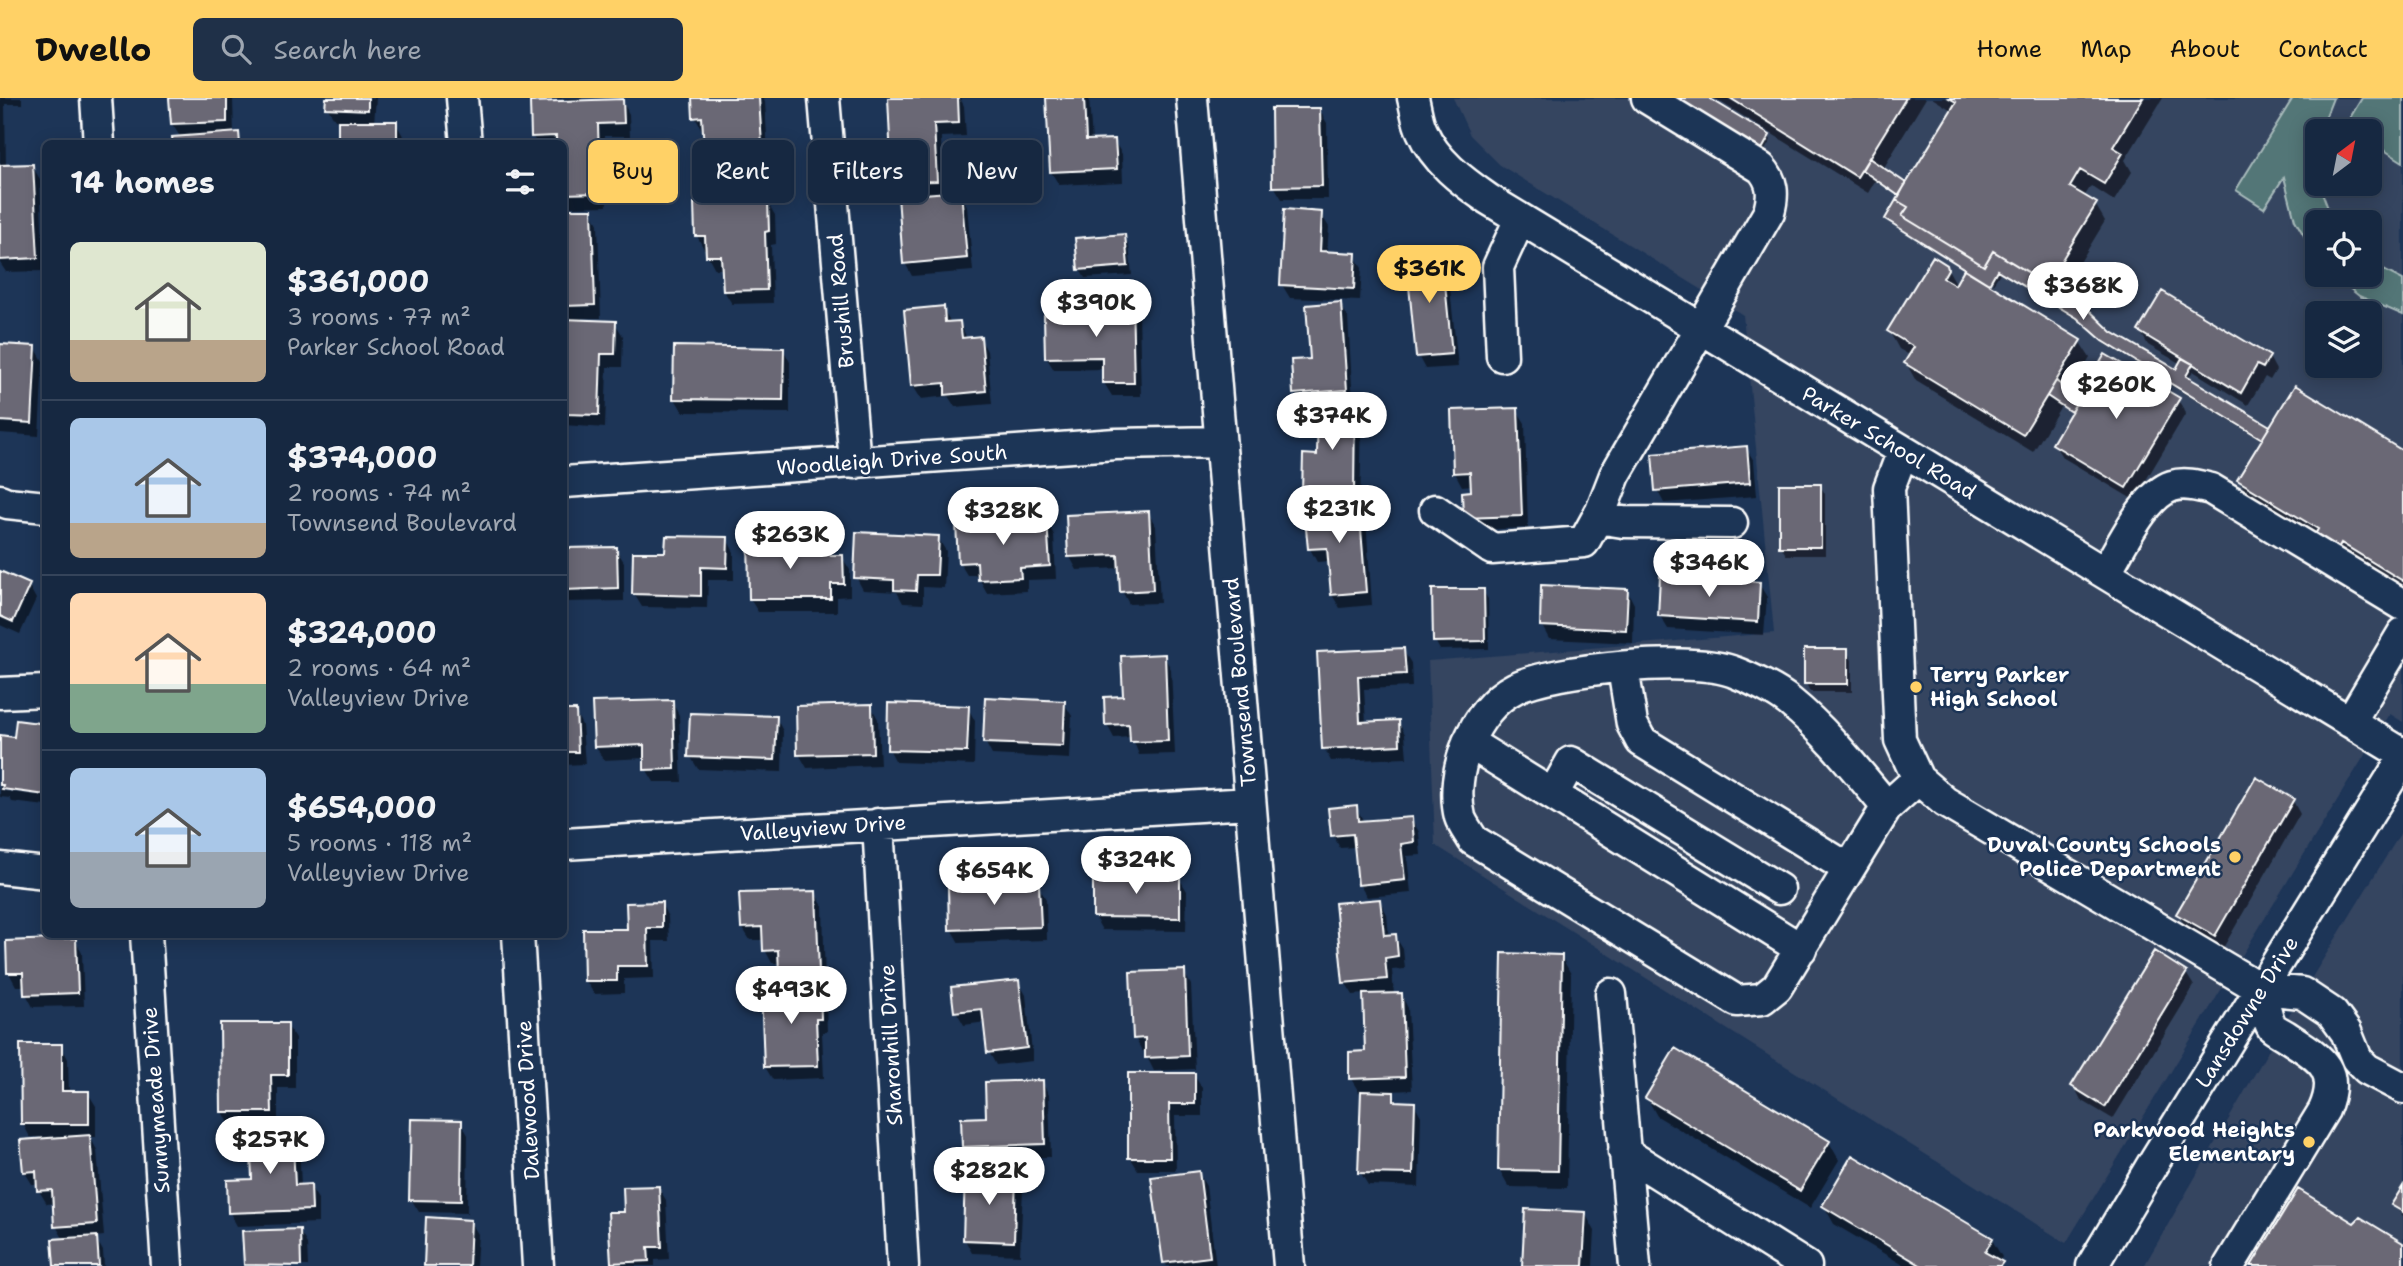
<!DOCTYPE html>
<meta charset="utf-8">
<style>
:root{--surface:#162841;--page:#1f3048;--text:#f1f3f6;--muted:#9ea6b1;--line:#35445a;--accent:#ffd166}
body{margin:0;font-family:"Shantell Sans",sans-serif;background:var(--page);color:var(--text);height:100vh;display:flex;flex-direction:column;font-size:26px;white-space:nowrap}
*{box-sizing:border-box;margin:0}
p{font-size:23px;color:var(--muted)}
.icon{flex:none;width:38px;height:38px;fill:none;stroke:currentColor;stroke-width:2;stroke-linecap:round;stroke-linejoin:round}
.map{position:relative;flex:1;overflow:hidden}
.panel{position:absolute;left:42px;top:42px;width:525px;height:798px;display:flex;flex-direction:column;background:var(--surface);border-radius:10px;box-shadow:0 4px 18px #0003,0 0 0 2px var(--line)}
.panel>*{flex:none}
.hud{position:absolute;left:588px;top:42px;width:665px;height:63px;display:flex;gap:14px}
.needle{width:46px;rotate:32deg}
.fabs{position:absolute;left:2305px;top:21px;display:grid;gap:14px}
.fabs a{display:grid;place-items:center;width:77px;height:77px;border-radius:10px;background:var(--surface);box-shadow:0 4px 18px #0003,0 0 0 2px var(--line);font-size:35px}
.price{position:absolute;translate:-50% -60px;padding:0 16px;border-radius:24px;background:#fff;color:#222;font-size:23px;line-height:46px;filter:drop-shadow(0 2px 4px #0008)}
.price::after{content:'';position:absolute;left:50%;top:42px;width:21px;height:16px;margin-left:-10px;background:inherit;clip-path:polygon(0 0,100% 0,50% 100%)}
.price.current{background:var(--accent);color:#111}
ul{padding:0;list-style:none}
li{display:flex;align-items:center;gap:21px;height:175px;padding:0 28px}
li+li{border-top:2px solid var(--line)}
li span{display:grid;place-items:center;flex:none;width:196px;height:140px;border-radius:10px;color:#555}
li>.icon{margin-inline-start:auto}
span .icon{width:84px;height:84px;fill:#fffc;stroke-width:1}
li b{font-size:30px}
h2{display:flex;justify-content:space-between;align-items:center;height:84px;padding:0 28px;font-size:30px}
.pill{padding:0 24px;border-radius:10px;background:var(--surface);box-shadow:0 4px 18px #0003,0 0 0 2px var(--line);font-size:24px;line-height:63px}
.pill.current{background:var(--accent);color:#111}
header{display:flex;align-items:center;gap:42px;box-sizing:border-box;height:98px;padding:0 35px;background:var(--accent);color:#111}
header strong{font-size:33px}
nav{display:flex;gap:38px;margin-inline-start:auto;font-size:24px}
.search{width:490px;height:63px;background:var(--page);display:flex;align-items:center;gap:18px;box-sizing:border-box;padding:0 24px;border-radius:10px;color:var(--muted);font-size:26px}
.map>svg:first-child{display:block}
</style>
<header>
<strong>Dwello</strong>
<div class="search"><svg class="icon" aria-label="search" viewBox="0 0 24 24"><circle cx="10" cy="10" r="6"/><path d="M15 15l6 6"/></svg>Search here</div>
<nav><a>Home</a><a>Map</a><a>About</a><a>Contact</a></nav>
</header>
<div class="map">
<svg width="2403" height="1168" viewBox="0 0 2403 1168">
<rect width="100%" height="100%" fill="#1d3557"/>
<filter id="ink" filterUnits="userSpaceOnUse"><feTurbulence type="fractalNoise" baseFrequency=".0143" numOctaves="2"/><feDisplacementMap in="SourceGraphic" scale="14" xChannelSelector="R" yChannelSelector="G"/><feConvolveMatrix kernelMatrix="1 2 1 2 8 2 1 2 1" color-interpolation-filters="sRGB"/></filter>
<g filter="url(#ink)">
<path fill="#344460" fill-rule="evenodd" d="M1453,0H2403V624L2390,616L2066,1145L1435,747L1428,563L1774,535L1743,217L1500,67L1470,37ZM2317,33H2370V86H2317ZM2317,124H2370V177H2317ZM2317,215H2370V268H2317Z
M2403,731V1168H2144L2287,920Z"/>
<path fill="#527677" stroke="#a8babb" stroke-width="2" d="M2293,0H2333L2320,33H2317V86H2319L2333,124H2317V160L2295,122L2284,79L2264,110L2236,92Z
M2362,0H2403V64L2370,43V33H2353L2345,28Z
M2370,165L2403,182V217L2359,198L2333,177H2370Z"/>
<path fill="#0007" fill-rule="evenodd" d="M0,0H22V6H5L6,69L32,68L40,81L44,173L6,174L0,165Z
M171,0H233L234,37L238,36L243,46H175L181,40L172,26Z
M328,0H376L374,25H396L403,38V46H340V23L335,22L327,9Z
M541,0H582V4L622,2L629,16L630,38H604L607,108L568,109L564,102V46H537L533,39L567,5V1Z
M694,0H763L765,4L770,91L704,95L696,82L706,51L704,32H702L695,19Z
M890,0H960L964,8L966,38L941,39L943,96L960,95L967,108L973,173L912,178L905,165L903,100L894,84Z
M1048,0H1089L1092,44L1114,43L1122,56L1123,84L1059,87L1051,74Z
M1705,0L1769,39L1771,42L1762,57Z
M1714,0H1926L1883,71L1907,87L1953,13L1932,0H2163L2125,62L2132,74L2114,103L2091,88L2084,99L2095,106L2105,123L2061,196L2111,235L2176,273L2181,266L2148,247L2140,233L2269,259L2276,272L2270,282L2265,279L2248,307L2193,273L2188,281L2268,330L2403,355V493L2249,400L2239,382L2263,343L2160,281L2156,288L2178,302L2186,315L2134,402L2062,359L2054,346L2072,316L2061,308L2033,354L1916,283L1906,265L1911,258L1899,251L1889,233L1946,168L1957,187L1965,172L1889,124L1887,121L1900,99L1875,83L1868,95ZM2000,175L2081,224L2107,247L2149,273L2144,282L2080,302L2069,295L2090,260L2079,243L1991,189ZM1989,183H1993L1986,194L1983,193Z
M1319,11L1327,25L1328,101H1282L1274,88Z
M767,104L775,117L776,146L771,147L773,205L732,206L724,193L723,171H715L708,158L707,151H704L697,138Z
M591,112L598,126L601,220H582V223L615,225L623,238L622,269H607L605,330L564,327V113Z
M1321,116L1329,129L1327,156L1354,157L1362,170L1360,203L1290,200L1282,187Z
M1124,138L1129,147L1132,177L1085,180L1080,172Z
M1441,157L1448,170L1458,269L1425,271L1418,258Z
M1131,200L1139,213L1141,298H1112L1104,285V271L1054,272L1046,259L1110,218Z
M1340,206L1348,219L1353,305L1362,321L1360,409H1358L1366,421L1372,507L1340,510L1332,497L1330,463L1317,464L1310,451L1313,411L1304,395L1319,358L1320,307L1303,308L1295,295Z
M943,210L951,225L960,224L967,241L980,240L987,253L992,306L955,309L948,298L921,301L913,288Z
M0,247L35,249L43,263L39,338L0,335Z
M783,251L790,264V315L683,314L675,301Z
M1517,312L1525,325L1528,430L1472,432L1465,419L1473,395V387L1462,388L1455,375Z
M1746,350L1754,363L1757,398L1664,405L1657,392Z
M1820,387L1825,396V457H1786L1781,448Z
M1148,415L1156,428L1160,505L1129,506L1122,493L1121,470L1077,472L1070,459Z
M1046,423L1054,437L1056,481L1027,482V493L987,495L980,482L979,477H967L959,464Z
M779,437L787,450V459H842L850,472V498L837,499V514H758L750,501Z
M938,440L946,453L944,490L923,489V506L903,505L897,494L863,492L856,479Z
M727,441L734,454V482H708L707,510L642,509L634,496L667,456Z
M616,451L624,464V503L564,504V452Z
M0,475L29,488L36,501L20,536L0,527Z
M1759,486L1767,499L1764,537L1668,531L1660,518Z
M1627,492L1634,506L1633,545L1549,541L1542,528Z
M1483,493L1488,501L1489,551L1440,552L1435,543Z
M1403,552L1411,565L1412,589L1364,591L1366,625L1398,623L1405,636L1407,660L1331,663L1324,650L1319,556Z
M1847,553L1852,562V594H1810L1806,585Z
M1164,558L1171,571L1175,656L1139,657L1132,639L1114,640L1107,627L1125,600Z
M672,604L679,617L682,684H654L646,671V660L603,662L596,648Z
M1064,605L1072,618L1070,661L992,657L985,644Z
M871,608L878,621L880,667L807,670L799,656Z
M968,610L975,623L974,667L896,664L889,651Z
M564,614H575L582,627L585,666L564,667Z
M776,620L783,633L782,674L698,671L690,658Z
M0,639L4,693L46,698V708L12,704L10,700L0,699Z
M2293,703L2300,716L2223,850L2186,829L2178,816Z
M1356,709L1364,724L1411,720L1419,734L1421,757L1407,758L1411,795L1367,799L1359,786L1356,749L1340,750L1333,737Z
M1179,780L1187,793L1186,833L1102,832L1094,818Z
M1038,788L1046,801L1047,842L959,845L951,831Z
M815,795L823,808L825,887H817L826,903L827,934H822L824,980L773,982L765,969L763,892L790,891L780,874V865H772L765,852L764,842H750L742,829Z
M1380,803L1387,816L1389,839L1395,838L1403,851L1405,871L1392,872L1394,897L1401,896L1408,910L1412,992L1391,993L1398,1005H1414L1421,1018L1419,1089L1368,1087L1360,1074L1362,994H1359L1351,981L1350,955H1367L1365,896L1353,897L1345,884Z
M661,805L668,819L669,843H653L654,880L624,881V895L594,896L586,883L628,832Z
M75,842L82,855L84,908L33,909L26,896L25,888H16L9,875Z
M1561,858L1571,876L1567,1090L1509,1089L1499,1071Z
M1184,874L1191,887L1195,971L1154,973L1147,959V953H1142L1135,940Z
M2186,875L2194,888L2113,1021L2081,1002L2074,988Z
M1018,883L1026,897L1033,963L996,967L989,954L986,924L964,927L956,913Z
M287,927L295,940V990H278V1030H291L299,1043L301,1088H310L318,1101V1125L237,1128L230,1115L254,1083L278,1027H230L223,1014Z
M61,947L68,961L69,995H88L96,1008V1039H90L97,1052L104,1138L95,1139L103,1153L104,1168H56L64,1142L56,1128L55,1105L47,1106L39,1093L38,1086H32L24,1073L40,1042V1039H30L23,1026Z
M1129,977H1194L1202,990V1018H1175L1176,1072H1138L1130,1059Z
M1042,984L1049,997L1051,1059L971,1061L964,1048L988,1021Z
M1647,1000L1829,1044L1839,1062L1810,1110L1657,1018Z
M461,1024L468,1037L467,1115L419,1114L411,1101Z
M1198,1075L1206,1088L1216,1168H1167L1164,1164Z
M1015,1078L1023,1091L1020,1157L972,1155L965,1142Z
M658,1089L666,1102L669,1161L655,1162V1168H614L612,1165L626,1115Z
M2403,1091V1118L2393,1107Z
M1824,1108L1992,1142L2002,1159L1999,1164L2003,1168H1905L1834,1126Z
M1585,1115L1595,1133L1593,1168H1524Z
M470,1123L478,1136L476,1168H426Z
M299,1132L307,1146L308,1168H246L245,1166Z"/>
<path fill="#6b6875" stroke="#fff" stroke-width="2" d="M169,0H227V24L171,26Z
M326,0H368V12L325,10Z
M692,0H759L764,78L695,82L693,50H704L702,19L693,20Z
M888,0H958L959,25L934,26L937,83L892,84Z
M1046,0H1084L1086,42L1115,41L1117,71L1050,74Z
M1670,0H1709L1770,37L1760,55Z
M1730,0H1906L1857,79Z
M1949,0H2143L2113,49L2123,55L2104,86L2080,72L2070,89L2097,105L2047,186L1993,153L1984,168L1902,118L1908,109L1896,102L1956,4Z
M623,1L624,25L598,26L600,95L564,96V46H556V38L531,39L530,4Z
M1271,10H1320L1322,88L1272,89Z
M338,23H397V46H338Z
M239,34L240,46H173L172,39Z
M1869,60L1906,85L1899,98L1862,72Z
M33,66L38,160L0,162V67Z
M961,93L967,160L903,166L898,98Z
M768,102L769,133L765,134L767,192L723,193L721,158H706L705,138H695L694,105Z
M1896,102L1908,109L1902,118L1984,168L1993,153L2086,209L2112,234L2176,271L2182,260L2193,266L2186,278L2270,328L2262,341L2158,278L2154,285L2143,279L2148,271L2103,243L2077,220L1997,172L1989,186L1885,121Z
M564,111H592L595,207L564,208Z
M1284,111L1322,114L1320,153L1356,155L1354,191L1280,187Z
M1125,136L1128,168L1078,172L1075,140Z
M1442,155L1452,256L1416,259L1406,158Z
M1933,158L1947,167L1948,171L1943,180L1955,187L1964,171L2081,242L2023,337L1904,265L1914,249L1887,233Z
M2162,193L2270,258L2263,270L2257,267L2241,295L2138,233Z
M1132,198L1134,285H1102V259L1045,260L1044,217L1108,216V199Z
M1341,204L1347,292L1293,296L1291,262L1310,261L1306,207Z
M944,208L945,224L960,223L962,240L981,238L986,293L945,297V285L911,288L904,212Z
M564,221L616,223L615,256H601L599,317L564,316Z
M0,246L36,248L32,325L0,323Z
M674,248L784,250L783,302L673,301Z
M2105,256L2180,300L2126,390L2052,346Z
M2056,283L2079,300L2071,314L2047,298Z
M2295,287L2403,353V483L2341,445L2336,454L2313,440L2318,431L2237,382Z
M1318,305L1355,306L1354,396L1302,395L1303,356L1317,357Z
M1518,310L1522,418L1463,420L1462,394L1471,393L1470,374L1453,375L1451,312Z
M1747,348L1750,385L1655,393L1652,356Z
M1779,386H1821V449H1779Z
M1359,406L1366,494L1331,497L1327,450L1308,451L1304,410Z
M1149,413L1153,492L1120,494L1118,457L1068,459L1066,417Z
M1047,422L1050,468L1020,470L1021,480L978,482L977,464L958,465L956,425Z
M856,434L939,438L937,477H917L916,493L894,492V482L854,480Z
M748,435H780V457H843L844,486H831V501H749Z
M666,438L728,439L727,470L701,469V498L632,496L633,454H665Z
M617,449L618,490L564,492V450Z
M0,473L30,486L13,524L0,518Z
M1660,478L1760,484L1758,524L1658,518Z
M1541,487L1628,491L1626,532L1540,528Z
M1432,491H1484L1485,543L1433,544Z
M1404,550L1406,576L1358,578L1360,624L1399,622L1400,647L1322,651L1317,554Z
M1804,551H1848V586H1804Z
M1165,556L1168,643L1130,644L1129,626L1105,627L1104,599L1123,598L1121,558Z
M985,599L1065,603L1063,648L983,645Z
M673,602L675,671L644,672V647L594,649L592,604Z
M888,605L969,608L967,654L887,652Z
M872,606L873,655L797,657L796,608Z
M564,612H576L578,654H564Z
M690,615L777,618L775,662L688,659Z
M16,622L46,626V697L2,691L3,687H0V637L14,639Z
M2256,679L2294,701L2215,838L2176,816Z
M1357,707L1358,723L1412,719L1414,744L1401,746L1405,782L1358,787L1353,736L1331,738L1328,710Z
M1093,776L1180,778V820L1093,819Z
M1039,786L1041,829L949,832L948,789Z
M816,793L819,874L779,875L778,852L763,853L762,829L741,830L739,795Z
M1380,801L1384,837L1396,836L1398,858L1385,860L1387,881L1343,885L1335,805Z
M662,804V830H647L648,868H617V883H584L583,831H627L626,805Z
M76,840L78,895L24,897L23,875H7L6,843Z
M2154,853L2187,874L2105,1009L2071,988Z
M1502,855L1562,857L1558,1073L1498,1072Z
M1185,872L1188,958L1145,960V940L1133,941L1130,874Z
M1019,882L1027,950L987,955L982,911L954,914L951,889Z
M820,888L821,921H816L818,968L764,969L761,890Z
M1402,895L1405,979L1349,981V954L1365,953L1363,896Z
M220,925H288V977H271L272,1014H221Z
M20,946H62V993H89V1026H21Z
M1675,950L1830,1043L1800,1093L1645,1000Z
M1128,975H1195V1006H1169L1170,1060H1128Z
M1043,982L1045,1046L962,1049L961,1020L986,1019L985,984Z
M1361,993L1394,994V1003L1415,1004L1413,1076L1358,1075Z
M411,1021L462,1022L461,1103L409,1102Z
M292,1028L295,1087L311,1086L312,1112L228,1115L227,1082L252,1081L250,1030Z
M90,1037L97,1126L54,1129L52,1092L37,1093L36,1073L23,1074L20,1042Z
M1852,1057L1993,1140L1985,1154L2003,1164L2000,1168H1922L1822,1108Z
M1199,1073L1210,1159L1163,1165L1151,1079Z
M965,1074L1016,1077L1014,1144L963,1142Z
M659,1088L662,1149H648L649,1163L611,1165L608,1114H624L623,1089Z
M2403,1088V1114L2391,1107Z
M2298,1091L2354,1125L2360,1119L2403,1145V1168H2251Z
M1525,1111L1586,1114L1583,1168H1522Z
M426,1119L471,1122L469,1168H424Z
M300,1131L301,1168L244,1167L242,1133Z
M97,1138L99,1168H54L52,1141Z"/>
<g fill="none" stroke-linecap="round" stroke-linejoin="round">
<defs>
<path id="minor" d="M96,0L99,46
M462,0L466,46
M824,0L855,365
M1192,0L1289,1168
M1413,0C1416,11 1417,23 1422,33C1435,63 1462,83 1488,101L2403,656
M1502,258L1498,169L1520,121
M1903,353L1889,390L1900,642L1918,681L1945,704L2261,891L2302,895L2332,915L2346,934L2357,961L2367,971L2403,990
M564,384L1116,346L1220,344
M0,402L7,405L46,409
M1435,412L1492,451L1584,444L1601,413L1615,377L1769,114C1774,96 1773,83 1761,70L1647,0
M1598,420L1623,424L1732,425
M2105,475C2120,451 2144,397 2172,388C2185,384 2199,388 2211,391L2403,507
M1623,570L1632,626L1641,643L1849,771L1887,709L1918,681
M0,595L46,593
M2350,624L2403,535
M1468,644L1801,851
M1553,696L1571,664L1779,791
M878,726L903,1168
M564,746L1250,705
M0,770L46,775
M1849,771L1777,889L1762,901L1737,903L1473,742C1469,735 1462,726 1460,719C1449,675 1473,611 1515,590C1553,571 1694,557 1734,574C1750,580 1777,593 1790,604C1827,634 1856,672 1887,709
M146,836L167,1168
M518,836L538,1168
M1611,896L1635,1168
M1624,1054L1806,1168
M2092,1168L2155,1062L2403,661
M2229,1168L2324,1012C2342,970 2318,959 2286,938C2283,936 2275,932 2272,929C2267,922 2263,900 2261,891"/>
</defs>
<use href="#minor" stroke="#fff" stroke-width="35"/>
<use href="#minor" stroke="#1d3557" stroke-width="30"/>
</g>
</g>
<g fill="#ffd166" stroke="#1d3557" stroke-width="2.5">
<circle cx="1916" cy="589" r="7"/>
<circle cx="2235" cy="759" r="7"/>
<circle cx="2309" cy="1044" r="7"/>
</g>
<g text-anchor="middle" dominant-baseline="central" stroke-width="5" stroke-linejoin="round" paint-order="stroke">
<g font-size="21" fill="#fff" stroke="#1d3557">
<text transform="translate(841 203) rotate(-95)">Brushill Road</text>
<text transform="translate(1889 345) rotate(31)">Parker School Road</text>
<text transform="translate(892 362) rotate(-4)">Woodleigh Drive South</text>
<text transform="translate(1240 584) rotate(-95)">Townsend Boulevard</text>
<text transform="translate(823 730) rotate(-4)">Valleyview Drive</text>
<text transform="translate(2247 914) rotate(-58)">Lansdowne Drive</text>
<text transform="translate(891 947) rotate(-93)">Sharonhill Drive</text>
<text transform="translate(156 1002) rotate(-94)">Sunnymeade Drive</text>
<text transform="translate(528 1002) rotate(-93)">Dalewood Drive</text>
</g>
<g font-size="21" font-weight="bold" fill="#fff" stroke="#1d3557" text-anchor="end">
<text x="1930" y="577" text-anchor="start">Terry Parker<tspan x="1930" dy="24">High School</tspan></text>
<text x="2221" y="747">Duval County Schools<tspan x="2221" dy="24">Police Department</tspan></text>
<text x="2295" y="1032">Parkwood Heights<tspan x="2295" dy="24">Elementary</tspan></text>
</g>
</g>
</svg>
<div class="fabs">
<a><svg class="needle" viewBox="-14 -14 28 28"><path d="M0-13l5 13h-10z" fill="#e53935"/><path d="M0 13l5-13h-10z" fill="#9ea6b1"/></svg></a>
<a><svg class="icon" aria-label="locate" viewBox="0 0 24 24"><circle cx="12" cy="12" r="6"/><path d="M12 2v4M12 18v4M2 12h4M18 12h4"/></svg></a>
<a><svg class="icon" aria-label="layers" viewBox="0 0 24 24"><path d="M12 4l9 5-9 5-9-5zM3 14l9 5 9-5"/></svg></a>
</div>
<b class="price current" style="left:1429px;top:207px">$361K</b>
<b class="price" style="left:2083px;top:224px">$368K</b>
<b class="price" style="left:1096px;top:241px">$390K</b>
<b class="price" style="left:2116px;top:323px">$260K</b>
<b class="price" style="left:1332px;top:354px">$374K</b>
<b class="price" style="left:1339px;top:447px">$231K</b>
<b class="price" style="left:1003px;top:449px">$328K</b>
<b class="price" style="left:790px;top:473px">$263K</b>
<b class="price" style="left:1709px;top:501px">$346K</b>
<b class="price" style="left:1136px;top:798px">$324K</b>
<b class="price" style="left:994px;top:809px">$654K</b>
<b class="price" style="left:791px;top:928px">$493K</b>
<b class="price" style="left:270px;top:1078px">$257K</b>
<b class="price" style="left:989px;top:1109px">$282K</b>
<div class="hud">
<a class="pill current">Buy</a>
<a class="pill">Rent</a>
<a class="pill">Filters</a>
<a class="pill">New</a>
</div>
<section class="panel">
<h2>14 homes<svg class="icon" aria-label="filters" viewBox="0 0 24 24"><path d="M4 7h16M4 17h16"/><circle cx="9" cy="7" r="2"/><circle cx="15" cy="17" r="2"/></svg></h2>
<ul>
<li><span style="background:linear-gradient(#dfe7d0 70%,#b9a48a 0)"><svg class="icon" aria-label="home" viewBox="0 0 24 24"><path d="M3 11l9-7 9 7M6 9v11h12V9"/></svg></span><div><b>$361,000</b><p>3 rooms · 77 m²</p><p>Parker School Road</p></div></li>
<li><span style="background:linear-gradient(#a9c7e8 75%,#b9a48a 0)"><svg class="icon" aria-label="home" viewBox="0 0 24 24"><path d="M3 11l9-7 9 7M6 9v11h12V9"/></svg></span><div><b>$374,000</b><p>2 rooms · 74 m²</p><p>Townsend Boulevard</p></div></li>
<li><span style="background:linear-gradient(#ffd9b3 65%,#7fa58c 0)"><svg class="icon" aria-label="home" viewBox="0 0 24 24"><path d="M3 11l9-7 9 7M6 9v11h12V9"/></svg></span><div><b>$324,000</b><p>2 rooms · 64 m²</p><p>Valleyview Drive</p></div></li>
<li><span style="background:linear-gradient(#a9c7e8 60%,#9aa5b1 0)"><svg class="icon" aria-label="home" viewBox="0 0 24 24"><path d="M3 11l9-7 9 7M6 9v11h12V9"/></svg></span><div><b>$654,000</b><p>5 rooms · 118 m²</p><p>Valleyview Drive</p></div></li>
</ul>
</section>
</div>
